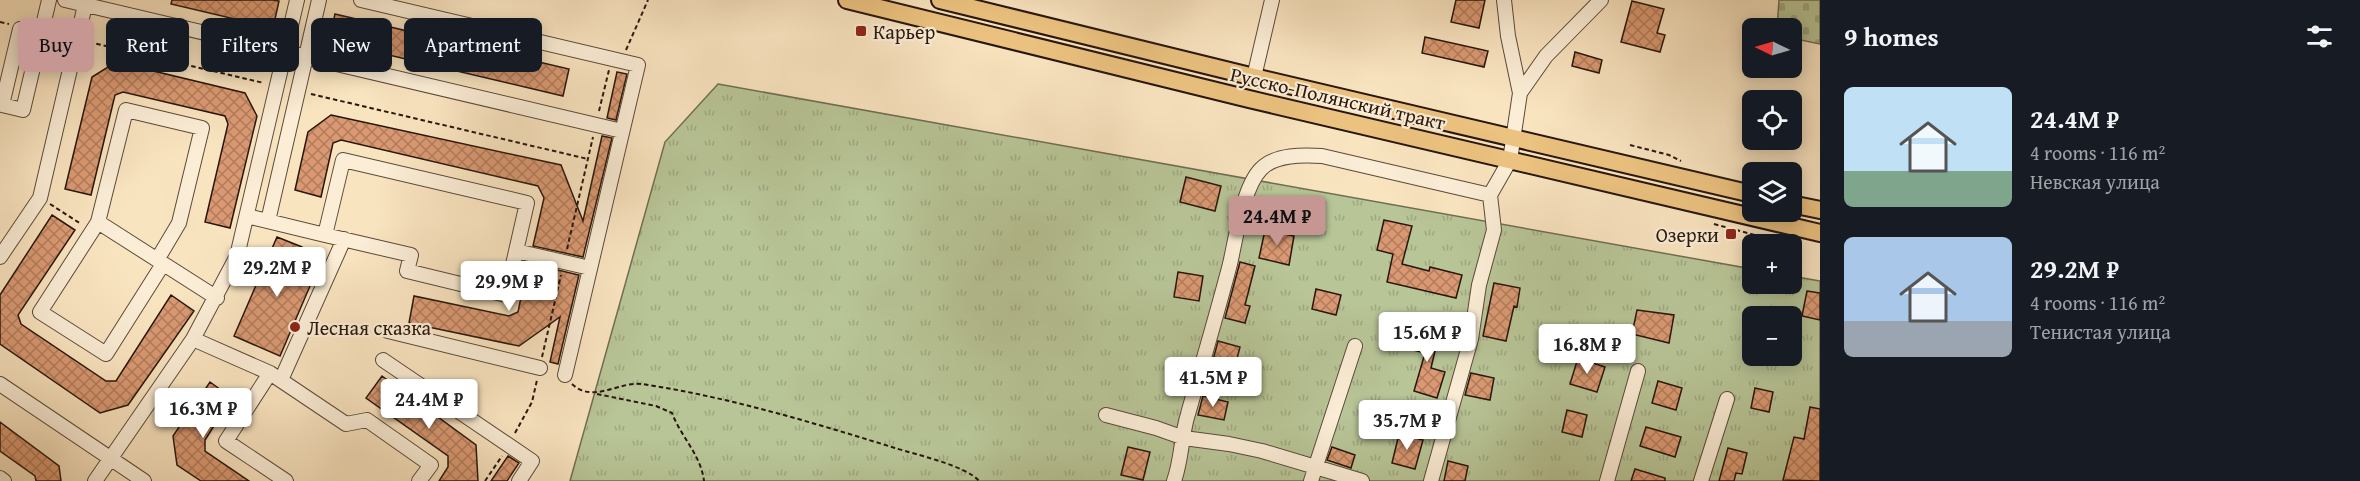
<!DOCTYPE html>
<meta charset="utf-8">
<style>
:root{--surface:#171b24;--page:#242831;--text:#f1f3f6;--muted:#9ea1a6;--accent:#c59692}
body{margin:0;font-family:"Gentium Book Plus",serif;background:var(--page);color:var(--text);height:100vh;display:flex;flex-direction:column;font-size:22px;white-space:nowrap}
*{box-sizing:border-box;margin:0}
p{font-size:20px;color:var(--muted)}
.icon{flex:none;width:33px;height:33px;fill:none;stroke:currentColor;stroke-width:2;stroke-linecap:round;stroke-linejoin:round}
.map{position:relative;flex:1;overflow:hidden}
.panel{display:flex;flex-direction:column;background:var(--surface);width:540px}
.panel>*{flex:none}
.guide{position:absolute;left:18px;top:18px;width:570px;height:54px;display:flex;gap:12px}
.needle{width:39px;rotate:275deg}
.tools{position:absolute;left:1742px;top:18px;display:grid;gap:12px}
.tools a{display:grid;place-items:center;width:60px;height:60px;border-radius:9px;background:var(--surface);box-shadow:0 3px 15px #0003;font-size:30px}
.price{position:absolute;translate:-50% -51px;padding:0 14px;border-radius:6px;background:#fff;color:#222;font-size:20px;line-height:39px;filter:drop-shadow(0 2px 3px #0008)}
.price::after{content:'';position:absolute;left:50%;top:36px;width:18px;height:14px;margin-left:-9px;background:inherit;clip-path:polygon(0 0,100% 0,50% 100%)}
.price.selected{background:var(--accent);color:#111}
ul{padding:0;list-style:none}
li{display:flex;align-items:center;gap:18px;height:150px;padding:0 24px}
li span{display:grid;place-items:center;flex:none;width:168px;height:120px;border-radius:9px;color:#555}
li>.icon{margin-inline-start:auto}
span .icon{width:72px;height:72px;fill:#fffc;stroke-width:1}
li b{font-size:26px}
h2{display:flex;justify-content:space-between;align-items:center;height:72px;padding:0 24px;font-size:26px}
.pill{padding:0 21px;border-radius:9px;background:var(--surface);box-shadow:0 3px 15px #0003;font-size:21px;line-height:54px}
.pill.selected{background:var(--accent);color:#111}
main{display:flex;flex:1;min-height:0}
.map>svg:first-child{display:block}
</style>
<main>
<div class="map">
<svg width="1820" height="481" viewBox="0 0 1820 481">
<defs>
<pattern id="grass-tufts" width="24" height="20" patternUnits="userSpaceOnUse" patternTransform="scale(1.5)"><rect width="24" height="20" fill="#b8c597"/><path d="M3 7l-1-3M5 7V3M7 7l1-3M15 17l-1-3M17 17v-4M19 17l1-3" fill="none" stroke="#9ea881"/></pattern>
<pattern id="cemetery-stones" width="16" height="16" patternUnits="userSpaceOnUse" patternTransform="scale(1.5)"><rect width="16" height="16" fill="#b8c597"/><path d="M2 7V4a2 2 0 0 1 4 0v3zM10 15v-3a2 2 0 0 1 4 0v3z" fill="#9ea881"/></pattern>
<pattern id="building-cross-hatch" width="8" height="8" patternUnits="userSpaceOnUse" patternTransform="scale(1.5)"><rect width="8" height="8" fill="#da9972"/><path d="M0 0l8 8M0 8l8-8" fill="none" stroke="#b17c5c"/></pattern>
</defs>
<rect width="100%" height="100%" fill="#f9e4c0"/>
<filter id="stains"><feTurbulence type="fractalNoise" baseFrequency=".00333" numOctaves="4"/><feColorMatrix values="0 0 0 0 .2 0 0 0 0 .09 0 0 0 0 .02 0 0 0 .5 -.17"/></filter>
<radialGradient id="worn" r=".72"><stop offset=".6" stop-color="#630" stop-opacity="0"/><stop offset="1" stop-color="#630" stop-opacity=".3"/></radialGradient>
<path fill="url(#grass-tufts)" stroke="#706e52" stroke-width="1.5" fill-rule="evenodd" d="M718,84L1752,269V284H1791V276L1820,281V481H570L665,142ZM1752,316H1791V356H1752Z"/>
<path fill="url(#cemetery-stones)" stroke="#706e52" stroke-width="1.5" d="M1779,0H1820V44L1791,38V28H1777Z"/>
<path fill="url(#building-cross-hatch)" stroke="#28160d" stroke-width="1.5" d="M172,0H273L279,1L273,28L171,4Z
M1456,0H1485L1479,28L1451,22Z
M1632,1L1664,9L1657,33L1665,35L1660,52L1621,42Z
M335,14L569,69L563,96L329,41Z
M1425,37L1488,51L1484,67L1422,53Z
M1575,52L1602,60L1599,73L1572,66Z
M116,62L245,93L257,116L230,228L205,222L228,124L225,116L123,92L115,95L91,195L65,189L92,77Z
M617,72L627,74L616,120L607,118Z
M331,115L561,165L583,221L602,136L612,138L583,257L533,246L544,198L538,186L341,140L333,143L321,197L295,190L308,132Z
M1186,177L1221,186L1215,211L1180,202Z
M52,215L75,230L18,315L21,324L106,381H116L171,295L194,311L128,405L100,413L0,344V295Z
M1384,220L1412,226L1402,264L1429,271L1430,267L1462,275L1456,298L1387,282L1393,254L1377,250Z
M1265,230L1294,236L1289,265L1259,258Z
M277,237L302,247L298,256L319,265L280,356L234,336Z
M1240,262L1255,266L1245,305L1250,306L1245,323L1225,318Z
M528,263L579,275L558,364L550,362L560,317L519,346L409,323L414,296L509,316L518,312Z
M1178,272L1203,276L1199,301L1174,297Z
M1494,283L1520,288L1517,307L1514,306L1506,341L1483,336Z
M1316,289L1341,295L1336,315L1312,309Z
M1807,291L1820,293V320L1802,316Z
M1637,310L1674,315L1669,343L1632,334Z
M1413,328L1439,334L1431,368L1445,372L1437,398L1414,391L1425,353L1409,349Z
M1218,341L1240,347L1234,370L1212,364Z
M1578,358L1605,367L1597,392L1570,384Z
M1471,373L1494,378L1490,400L1465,395Z
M382,376L476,445L478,481H439L448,467V456L366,398Z
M1658,381L1682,388L1676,410L1652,403Z
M210,382L232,398L205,440V451L249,481H201L177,465L173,436Z
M1755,388L1773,392L1769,412L1751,408Z
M1203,396L1228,402L1224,420L1198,415Z
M1810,407L1820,409V481L1783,480L1794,437L1804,439Z
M1567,410L1587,415L1582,437L1562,432Z
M0,422L59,466L61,481H36L35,476L0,451Z
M1646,427L1681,437L1675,457L1640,446Z
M1399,434L1423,440L1415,469L1392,463Z
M1128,447L1150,452L1143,480L1121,475Z
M1332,447L1355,455L1351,468L1327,460Z
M1728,448L1747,453L1742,474L1736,473L1734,481H1719Z
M508,456L519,463L507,481H491Z
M1448,461L1468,466L1465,481H1444Z
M1635,469L1665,478V481H1631Z"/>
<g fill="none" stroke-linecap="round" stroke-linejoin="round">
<defs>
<path id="minor" d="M65,0L622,131
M361,0L638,65L565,375
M41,34L20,29L2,105L23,110L49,0
M1254,77L1272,0
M1520,93L1546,56L1601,0
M1490,195L1510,160L1520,93L1508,36L1504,0
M247,216L325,235L343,160L527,203L506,295L407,271L411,255L325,235
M268,221L319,0
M98,222L217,298
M516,251L590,268
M0,257L40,198L85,5
M157,260L179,223L202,128L126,110L98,222L40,312L106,354L163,264
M388,331L540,368
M193,339L270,373L346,424L367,420L431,465L419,481
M383,360L532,461L519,481
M270,373L226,441L286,481
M281,380L344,239
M0,384L144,481
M1106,415L1156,428L1184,438L1229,444L1262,451L1362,481
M0,478L4,481
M95,481L193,339L237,256L297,0
M1174,481C1182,459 1181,436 1188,414C1202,364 1217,314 1230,264C1236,238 1243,187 1261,169C1275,154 1304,155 1322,156L1490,195
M1311,481L1355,346
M1431,481L1471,339L1479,285L1494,230L1490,195
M1607,481L1638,371
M1701,481L1727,399"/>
<path id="major" d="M847,0L1249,99L1820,233
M940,0L1254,77L1752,194
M1791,204L1820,210"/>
</defs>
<use href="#minor" stroke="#5c4a3a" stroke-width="16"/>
<use href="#major" stroke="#28160d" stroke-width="20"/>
<path stroke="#28160d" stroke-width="2" stroke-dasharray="4.5 3" stroke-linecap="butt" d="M0,22L9,24
M58,36L65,38
M89,42L264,83
M626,50L648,0
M311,94L588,159
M599,111L609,70
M1630,145L1669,155L1681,161
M50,204L81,224
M1714,224L1755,235
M567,249L593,137
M542,357L561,275
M572,384C593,404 619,381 642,384C728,397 811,422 895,448C914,454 967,466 979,481
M597,394L656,406L672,413C681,437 701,455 704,481
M515,433L532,402L537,380
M485,481L502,456"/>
<use href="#minor" stroke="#fbedd6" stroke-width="14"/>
<use href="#major" stroke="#ecc280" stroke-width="16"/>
</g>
<g fill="#8f2418" stroke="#fbedd6" stroke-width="2">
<rect x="855" y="25" width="12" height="12" rx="3"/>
<rect x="1725" y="228" width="12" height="12" rx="3"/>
<circle cx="295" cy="327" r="6"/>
</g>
<g text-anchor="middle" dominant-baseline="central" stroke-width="4.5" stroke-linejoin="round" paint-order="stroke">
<g font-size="20" fill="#28160d" stroke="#fbedd6" text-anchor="start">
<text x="873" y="31">Карьер</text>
<text x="1719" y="234" text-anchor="end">Озерки</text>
<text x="307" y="327">Лесная сказка</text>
</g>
<g font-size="20" fill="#28160d" stroke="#fbedd6">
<text transform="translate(1338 98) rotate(13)">Русско-Полянский тракт</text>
</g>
</g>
<rect width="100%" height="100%" filter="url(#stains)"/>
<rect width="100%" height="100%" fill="url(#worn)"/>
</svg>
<div class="tools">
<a><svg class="needle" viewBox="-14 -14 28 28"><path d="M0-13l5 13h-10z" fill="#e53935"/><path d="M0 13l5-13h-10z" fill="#9ea1a6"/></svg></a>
<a><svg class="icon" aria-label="locate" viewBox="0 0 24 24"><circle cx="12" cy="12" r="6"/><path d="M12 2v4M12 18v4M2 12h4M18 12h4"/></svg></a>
<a><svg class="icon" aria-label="layers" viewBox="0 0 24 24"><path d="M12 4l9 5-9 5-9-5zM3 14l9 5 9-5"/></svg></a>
<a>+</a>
<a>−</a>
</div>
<b class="price selected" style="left:1277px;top:247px">24.4M ₽</b>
<b class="price" style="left:277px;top:298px">29.2M ₽</b>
<b class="price" style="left:509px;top:312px">29.9M ₽</b>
<b class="price" style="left:1427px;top:363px">15.6M ₽</b>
<b class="price" style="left:1587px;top:375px">16.8M ₽</b>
<b class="price" style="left:1213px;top:408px">41.5M ₽</b>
<b class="price" style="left:429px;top:430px">24.4M ₽</b>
<b class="price" style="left:203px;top:439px">16.3M ₽</b>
<b class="price" style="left:1407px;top:451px">35.7M ₽</b>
<div class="guide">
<a class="pill selected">Buy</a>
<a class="pill">Rent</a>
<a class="pill">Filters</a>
<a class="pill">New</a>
<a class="pill">Apartment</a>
</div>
</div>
<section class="panel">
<h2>9 homes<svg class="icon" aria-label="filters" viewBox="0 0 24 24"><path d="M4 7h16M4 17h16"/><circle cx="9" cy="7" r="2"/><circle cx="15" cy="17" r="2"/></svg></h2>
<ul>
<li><span style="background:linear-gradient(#bfe0f5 70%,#7fa58c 0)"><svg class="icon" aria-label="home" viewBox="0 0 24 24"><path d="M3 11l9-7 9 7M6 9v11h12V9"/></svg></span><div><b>24.4M ₽</b><p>4 rooms · 116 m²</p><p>Невская улица</p></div></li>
<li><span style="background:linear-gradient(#a9c7e8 70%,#9aa5b1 0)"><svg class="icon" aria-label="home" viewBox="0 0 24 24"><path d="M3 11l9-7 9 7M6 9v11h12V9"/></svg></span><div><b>29.2M ₽</b><p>4 rooms · 116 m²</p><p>Тенистая улица</p></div></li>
</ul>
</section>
</main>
